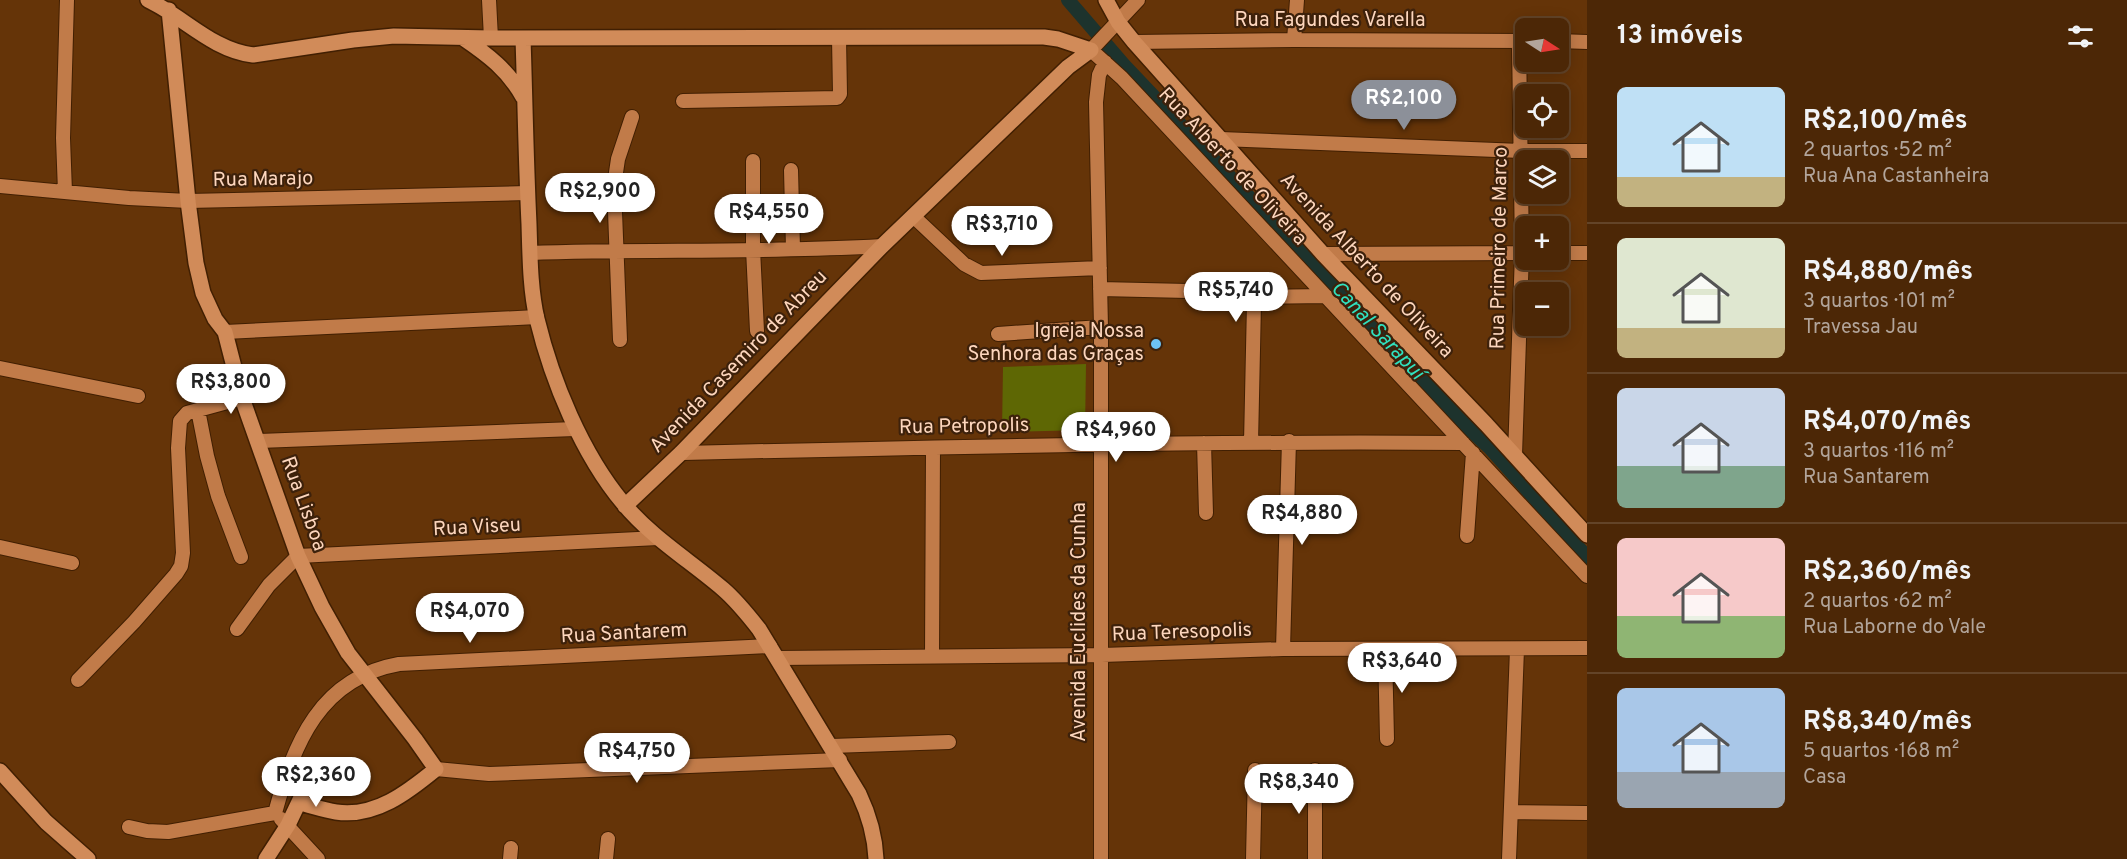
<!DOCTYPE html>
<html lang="pt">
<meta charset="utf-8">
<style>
:root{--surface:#4c2706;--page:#563314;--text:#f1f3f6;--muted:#b2a59b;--line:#634428;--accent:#8c9099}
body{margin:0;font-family:Overpass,sans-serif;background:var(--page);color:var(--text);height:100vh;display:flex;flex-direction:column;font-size:22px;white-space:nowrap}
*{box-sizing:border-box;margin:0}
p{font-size:20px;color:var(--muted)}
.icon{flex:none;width:33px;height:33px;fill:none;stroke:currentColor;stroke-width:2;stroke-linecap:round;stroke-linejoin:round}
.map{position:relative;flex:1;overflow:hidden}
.drawer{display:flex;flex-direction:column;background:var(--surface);width:540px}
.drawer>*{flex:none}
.needle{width:39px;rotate:102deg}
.tools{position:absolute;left:1515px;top:18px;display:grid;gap:12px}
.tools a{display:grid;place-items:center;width:54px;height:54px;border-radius:9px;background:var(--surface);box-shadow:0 3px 15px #0003,0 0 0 2px var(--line);font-size:30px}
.price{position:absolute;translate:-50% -51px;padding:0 14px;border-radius:21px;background:#fff;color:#222;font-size:20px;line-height:39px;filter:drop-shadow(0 2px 3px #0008)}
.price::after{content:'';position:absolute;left:50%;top:36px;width:18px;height:14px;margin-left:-9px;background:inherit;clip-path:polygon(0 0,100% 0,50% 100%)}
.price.selected{background:var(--accent);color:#fff}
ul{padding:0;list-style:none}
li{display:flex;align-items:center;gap:18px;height:150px;padding:0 30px}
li+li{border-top:2px solid var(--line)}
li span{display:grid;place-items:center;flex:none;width:168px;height:120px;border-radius:9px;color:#555}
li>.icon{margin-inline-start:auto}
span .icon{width:72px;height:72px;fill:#fffc;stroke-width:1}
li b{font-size:26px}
h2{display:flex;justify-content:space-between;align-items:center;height:72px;padding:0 30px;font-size:26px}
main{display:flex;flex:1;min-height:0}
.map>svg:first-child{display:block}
</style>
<main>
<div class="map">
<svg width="1587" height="859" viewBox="0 0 1587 859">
<rect width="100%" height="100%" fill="#653408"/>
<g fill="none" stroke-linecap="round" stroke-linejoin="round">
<path stroke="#1d332d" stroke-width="14" d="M1068,0L1124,65L1463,423L1490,448L1587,557"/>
</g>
<path fill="#5e6704" d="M1086,364L1085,430L1002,432L1003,367Z"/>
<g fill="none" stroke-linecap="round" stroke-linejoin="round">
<defs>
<path id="minor" d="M489,0L491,38
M1138,0L1091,50L1122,78L1587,576
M1294,40L1297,0
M1558,41L1587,42
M1134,42L1294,40L1526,41
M683,101L837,98L840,94L839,38
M1221,139L1521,151H1587
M753,161V249L757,331
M791,170L793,249
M0,186L129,198L188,201L527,193
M65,192L63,138L67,0
M913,216L964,264L981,273L1100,268
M530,253C647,249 765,253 882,246
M1558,253H1587
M1323,254L1526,253
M1100,289L1188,291
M225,332L537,317
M998,334L1101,327
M620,340L614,186L618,159L632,117
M0,368L138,396
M198,410L207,456L218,496L241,557
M259,441L575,429
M1204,443L1206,513
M1251,443L1254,303L1261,297L1326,296
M681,453C942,447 1202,441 1463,443
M1515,455L1522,253L1519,41
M1467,536L1473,453
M0,547L72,563
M237,629L269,585L298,556L658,538
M1283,649L1289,441
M1385,650L1387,739
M932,657L933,448
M778,658L1102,655L1283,649L1587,648
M78,680L134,622L176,574L181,566L183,553L178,448L180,421L187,413L242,398
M831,746L949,742
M436,769L489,774L840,760
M1315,770V859
M1512,812L1587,813
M275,813C294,743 320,678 399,664L770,646
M281,819L318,859
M129,827L147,831L168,832L275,813
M510,859L511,848
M606,859L608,839
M1101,859V327L1096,102L1099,75L1105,62
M1253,859L1255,770
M1509,859L1517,649"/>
<path id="major" d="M148,0C184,17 212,50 253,55L353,40L394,36L491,38L1044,37L1058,39L1091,50
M1106,0L1118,22L1134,42L1323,254L1486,424L1587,535
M169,10L188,201L196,263L203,293L215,319L225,332L242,398L298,556L322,607L348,653L415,739L436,769C408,792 375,818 336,812C324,810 312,806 300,803
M463,38C488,55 508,70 523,97
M523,38C525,100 526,162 529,224C530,255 530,289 537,319C552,381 582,454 623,503C651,537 689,560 723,589C737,601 748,615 759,629L859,794C869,815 875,835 876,859
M625,506L681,453L882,246L1068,67L1091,50
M0,771L46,822L88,859
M266,859L288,825L307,785L305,780L286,773"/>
</defs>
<use href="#minor" stroke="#411f02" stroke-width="16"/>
<use href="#major" stroke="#411f02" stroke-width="18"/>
<use href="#minor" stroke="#c17b49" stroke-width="14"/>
<use href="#major" stroke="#d18b59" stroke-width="15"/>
</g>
<circle fill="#6dc2f3" stroke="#3d210b" stroke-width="2" cx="1156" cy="344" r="6"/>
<g text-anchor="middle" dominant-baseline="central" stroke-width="4.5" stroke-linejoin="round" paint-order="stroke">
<g font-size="20" fill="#fdd6bd" stroke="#3d210b">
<text x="1330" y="21">Rua Fagundes Varella</text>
<text transform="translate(1232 167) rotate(47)">Rua Alberto de Oliveira</text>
<text transform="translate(263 180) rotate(-1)">Rua Marajo</text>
<text transform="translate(1500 248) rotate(-89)">Rua Primeiro de Marco</text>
<text transform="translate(1366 266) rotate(47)">Avenida Alberto de Oliveira</text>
<text transform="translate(739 362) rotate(-46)">Avenida Casemiro de Abreu</text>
<text transform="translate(964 427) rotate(-1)">Rua Petropolis</text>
<text transform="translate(303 504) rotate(70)">Rua Lisboa</text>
<text transform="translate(477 528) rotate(-3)">Rua Viseu</text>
<text transform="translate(1080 622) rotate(-90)">Avenida Euclides da Cunha</text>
<text transform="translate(1182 633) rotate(-2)">Rua Teresopolis</text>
<text transform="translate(624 634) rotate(-3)">Rua Santarem</text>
</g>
<g font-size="20" fill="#fdd6bd" stroke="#3d210b" text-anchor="end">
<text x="1144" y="332">Igreja Nossa<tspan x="1144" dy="23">Senhora das Graças</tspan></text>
</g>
<g font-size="21" font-style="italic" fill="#30e1bf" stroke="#3d210b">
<text transform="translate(1377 331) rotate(47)">Canal Sarapuí</text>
</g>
</g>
</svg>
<div class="tools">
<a><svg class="needle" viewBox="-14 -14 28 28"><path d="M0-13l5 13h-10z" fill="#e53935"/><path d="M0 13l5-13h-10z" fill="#b2a59b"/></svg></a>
<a><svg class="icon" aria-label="locate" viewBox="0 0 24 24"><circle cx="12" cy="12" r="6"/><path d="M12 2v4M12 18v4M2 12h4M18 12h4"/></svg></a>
<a><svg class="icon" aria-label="layers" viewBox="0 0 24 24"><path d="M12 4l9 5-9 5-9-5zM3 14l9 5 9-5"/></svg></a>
<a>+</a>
<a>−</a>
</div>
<b class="price selected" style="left:1404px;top:131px">R$2,100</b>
<b class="price" style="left:600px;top:224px">R$2,900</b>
<b class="price" style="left:769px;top:245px">R$4,550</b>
<b class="price" style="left:1002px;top:257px">R$3,710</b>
<b class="price" style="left:1236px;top:323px">R$5,740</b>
<b class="price" style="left:231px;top:415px">R$3,800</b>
<b class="price" style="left:1116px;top:463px">R$4,960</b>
<b class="price" style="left:1302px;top:546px">R$4,880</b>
<b class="price" style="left:470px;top:644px">R$4,070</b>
<b class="price" style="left:1402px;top:694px">R$3,640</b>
<b class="price" style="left:637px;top:784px">R$4,750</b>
<b class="price" style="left:316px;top:808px">R$2,360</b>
<b class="price" style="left:1299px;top:815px">R$8,340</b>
</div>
<section class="drawer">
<h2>13 imóveis<svg class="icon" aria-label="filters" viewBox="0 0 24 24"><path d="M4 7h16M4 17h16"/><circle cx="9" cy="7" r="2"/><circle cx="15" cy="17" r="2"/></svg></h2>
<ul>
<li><span style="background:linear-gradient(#bfe0f5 75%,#c2b280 0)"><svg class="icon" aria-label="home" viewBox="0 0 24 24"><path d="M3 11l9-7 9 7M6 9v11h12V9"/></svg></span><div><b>R$2,100/mês</b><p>2 quartos · 52 m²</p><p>Rua Ana Castanheira</p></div></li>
<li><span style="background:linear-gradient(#dfe7d0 75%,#c2b280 0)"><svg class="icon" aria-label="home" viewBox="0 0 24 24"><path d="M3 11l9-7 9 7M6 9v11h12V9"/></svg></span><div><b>R$4,880/mês</b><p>3 quartos · 101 m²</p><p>Travessa Jau</p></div></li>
<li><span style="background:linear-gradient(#c9d6e8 65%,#7fa58c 0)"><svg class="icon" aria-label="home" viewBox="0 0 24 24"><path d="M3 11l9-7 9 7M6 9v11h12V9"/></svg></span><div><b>R$4,070/mês</b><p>3 quartos · 116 m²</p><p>Rua Santarem</p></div></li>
<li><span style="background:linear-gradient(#f6c9c9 65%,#8fb573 0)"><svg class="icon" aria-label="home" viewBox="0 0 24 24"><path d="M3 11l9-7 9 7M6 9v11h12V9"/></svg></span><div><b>R$2,360/mês</b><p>2 quartos · 62 m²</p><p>Rua Laborne do Vale</p></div></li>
<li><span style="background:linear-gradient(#a9c7e8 70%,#9aa5b1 0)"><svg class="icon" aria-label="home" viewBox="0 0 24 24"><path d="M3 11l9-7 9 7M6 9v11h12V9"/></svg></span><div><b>R$8,340/mês</b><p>5 quartos · 168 m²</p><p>Casa</p></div></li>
</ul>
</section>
</main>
